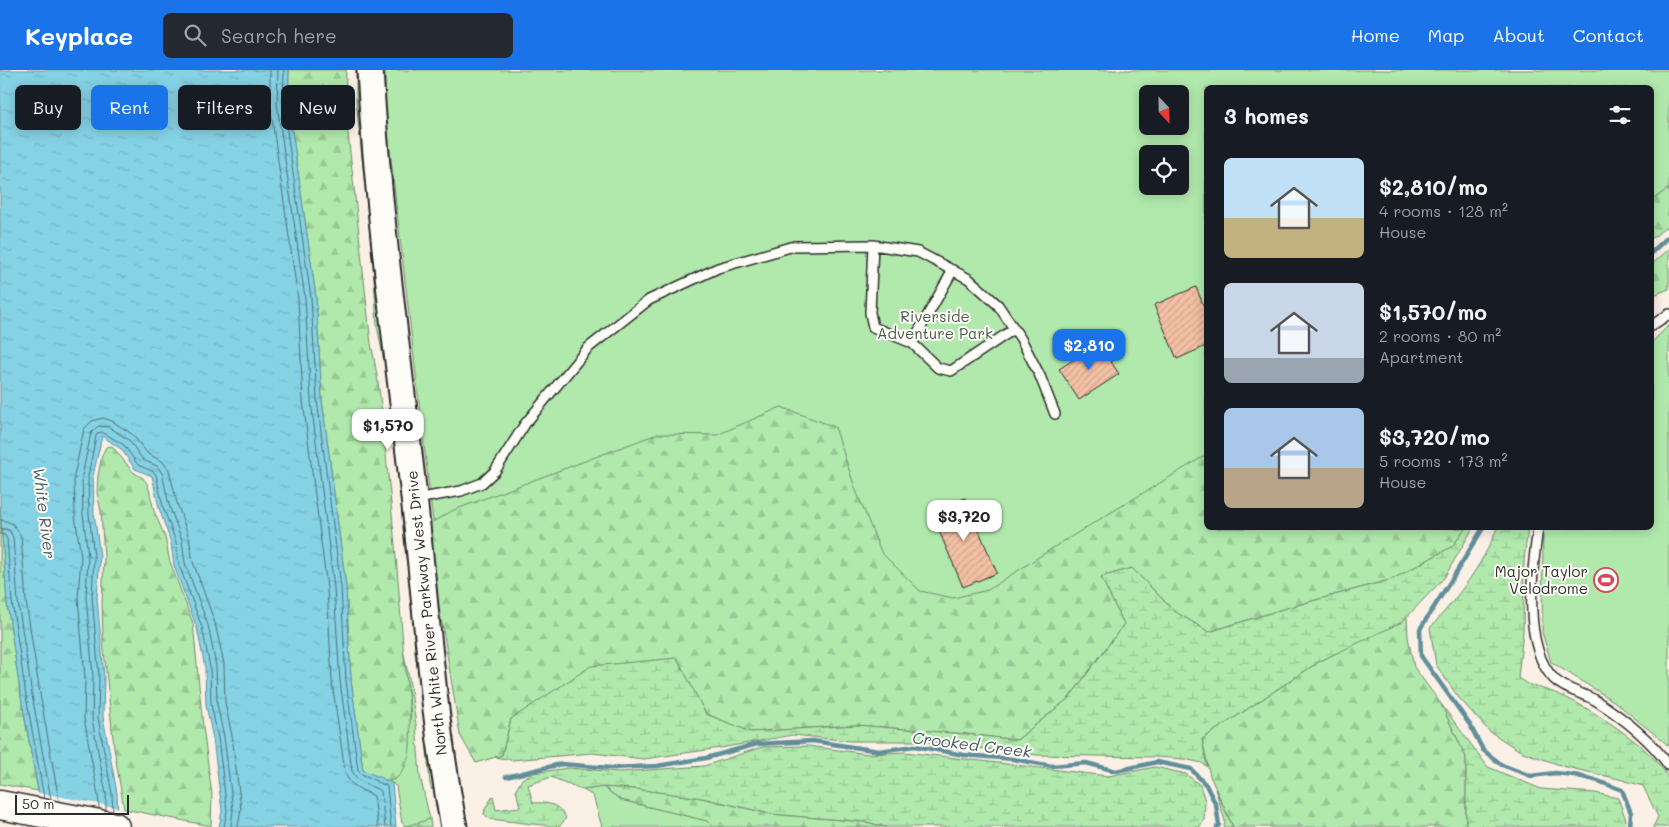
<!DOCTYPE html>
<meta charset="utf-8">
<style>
:root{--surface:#171b24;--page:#242831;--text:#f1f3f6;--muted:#9ea1a6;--accent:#1a73e8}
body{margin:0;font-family:Mali,sans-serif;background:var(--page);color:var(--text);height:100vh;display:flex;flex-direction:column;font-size:19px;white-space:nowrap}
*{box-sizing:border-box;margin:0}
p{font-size:16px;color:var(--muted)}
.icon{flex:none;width:28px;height:28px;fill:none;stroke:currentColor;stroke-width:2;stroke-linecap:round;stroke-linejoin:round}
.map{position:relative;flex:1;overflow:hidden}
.drawer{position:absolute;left:1204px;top:15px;width:450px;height:445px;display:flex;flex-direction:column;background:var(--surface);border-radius:8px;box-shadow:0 2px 12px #0003}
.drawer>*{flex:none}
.top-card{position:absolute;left:15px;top:15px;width:475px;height:45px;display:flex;gap:10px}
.needle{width:32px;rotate:158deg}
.fabs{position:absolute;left:1139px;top:15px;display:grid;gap:10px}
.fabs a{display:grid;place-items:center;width:50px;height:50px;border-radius:8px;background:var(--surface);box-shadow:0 2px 12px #0003;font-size:25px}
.scale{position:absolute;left:15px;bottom:12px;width:114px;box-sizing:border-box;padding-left:5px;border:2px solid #2b2b2b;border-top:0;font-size:14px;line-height:18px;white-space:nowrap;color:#2b2b2b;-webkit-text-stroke:4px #fdfcf7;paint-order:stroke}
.price{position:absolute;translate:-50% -42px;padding:0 11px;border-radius:10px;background:#fff;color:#222;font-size:16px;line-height:32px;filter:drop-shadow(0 1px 2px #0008)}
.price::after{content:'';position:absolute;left:50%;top:30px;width:15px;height:11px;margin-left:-8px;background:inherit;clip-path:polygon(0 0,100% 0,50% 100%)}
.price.on{background:var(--accent);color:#fff}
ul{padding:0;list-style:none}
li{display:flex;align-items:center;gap:15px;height:125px;padding:0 20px}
li span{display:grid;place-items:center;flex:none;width:140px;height:100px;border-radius:8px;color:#555}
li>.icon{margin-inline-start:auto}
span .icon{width:60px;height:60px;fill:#fffc;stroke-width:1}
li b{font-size:21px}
h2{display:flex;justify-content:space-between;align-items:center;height:60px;padding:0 20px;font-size:21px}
.chip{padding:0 18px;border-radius:8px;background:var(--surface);box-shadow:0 2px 12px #0003;font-size:18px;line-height:45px}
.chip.on{background:var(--accent);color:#fff}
header{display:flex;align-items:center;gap:30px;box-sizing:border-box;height:70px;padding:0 25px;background:var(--accent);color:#fff}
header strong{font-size:24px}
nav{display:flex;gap:28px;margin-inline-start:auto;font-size:18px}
.search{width:350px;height:45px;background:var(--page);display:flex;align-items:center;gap:12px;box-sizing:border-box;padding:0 18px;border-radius:8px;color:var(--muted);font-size:19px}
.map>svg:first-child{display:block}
</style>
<header>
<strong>Keyplace</strong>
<div class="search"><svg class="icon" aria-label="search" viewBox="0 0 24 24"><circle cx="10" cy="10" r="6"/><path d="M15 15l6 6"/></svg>Search here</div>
<nav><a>Home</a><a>Map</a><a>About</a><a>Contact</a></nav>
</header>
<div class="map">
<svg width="1669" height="757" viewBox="0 0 1669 757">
<defs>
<pattern id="forest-firs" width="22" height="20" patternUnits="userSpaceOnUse" patternTransform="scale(1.25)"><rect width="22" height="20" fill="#b1e9ad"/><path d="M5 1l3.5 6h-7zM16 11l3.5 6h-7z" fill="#98c895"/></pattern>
<pattern id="wetland-marsh" width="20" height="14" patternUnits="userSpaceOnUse" patternTransform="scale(1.25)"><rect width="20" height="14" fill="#b1e9ad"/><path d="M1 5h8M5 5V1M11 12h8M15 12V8" fill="none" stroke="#98c895"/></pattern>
<pattern id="water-ripples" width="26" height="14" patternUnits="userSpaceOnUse" patternTransform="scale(1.25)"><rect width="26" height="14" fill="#85d2e5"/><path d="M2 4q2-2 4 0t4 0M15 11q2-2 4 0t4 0" fill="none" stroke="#73b4c5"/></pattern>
<pattern id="building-hatch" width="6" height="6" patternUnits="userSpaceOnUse" patternTransform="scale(1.25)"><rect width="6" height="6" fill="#f3c0a4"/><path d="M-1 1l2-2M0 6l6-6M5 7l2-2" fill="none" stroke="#d0a58d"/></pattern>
</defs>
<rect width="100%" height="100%" fill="#fbf0e6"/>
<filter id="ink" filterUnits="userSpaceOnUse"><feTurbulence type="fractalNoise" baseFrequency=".02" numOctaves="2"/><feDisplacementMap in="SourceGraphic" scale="10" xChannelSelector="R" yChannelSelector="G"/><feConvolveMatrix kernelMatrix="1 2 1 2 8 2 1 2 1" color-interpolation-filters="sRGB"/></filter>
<g filter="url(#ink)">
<path fill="#b1e9ad" stroke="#6e8a6c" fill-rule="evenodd" d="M356,0H361L436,711L432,720L430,714L424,645L415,582L411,520L405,480L400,418L392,344L387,306L377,256L373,192L356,31Z
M385,0H1669V137L1651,149V18H1206V418L943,547L435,469L385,38ZM1148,24H1180V56H1148ZM1148,84H1180V116H1148Z
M1669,255V676L1615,632L1551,592L1542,562L1543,458H1651V273Z
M403,580L409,608L416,654L420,706L430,749L418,754L405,756L402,753L396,716L389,711L395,709L411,645Z
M603,717L621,730L708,751L713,757H602L594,729L592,725L583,720Z"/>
<path fill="url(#forest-firs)" stroke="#6e8a6c" d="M289,0H346L345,36L371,274C380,314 383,354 387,395C393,450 398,506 402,562C404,600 412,637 410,675C410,686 404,704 395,709C387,714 371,703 363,700L351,610L346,517L322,330L316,227L288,33Z
M1669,118V155L1651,169V131Z
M1669,179V219L1651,226V195Z
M781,337L835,357L855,418L881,482L920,521L953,528L988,520L1059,474L1206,385V458H1465L1453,476L1393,509L1283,539L1209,562L1174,541L1132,498L1101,507L1124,554L1069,628L1017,670L966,664L856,655L751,662L706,644L676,588L511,649L502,685L476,693L460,665L443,559L423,457L454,440L657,364L717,365Z
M112,376L133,402L143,408L148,415L154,441L165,467L170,492L193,553L203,657L212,725L211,756L124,739L114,678L103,571L102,532L104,487L101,441L97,423L98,406L102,385L106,377Z
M0,436L7,533L21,627L38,721L0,714Z
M1407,547L1408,567L1414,597L1441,634L1466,687V757H1233L1210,706L1202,669L1320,591Z
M603,717L636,719L702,728L771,744L866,752L886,757H713L707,751L621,730Z
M430,749L431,757H404Z"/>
<path fill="url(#wetland-marsh)" stroke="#6e8a6c" d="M1465,458H1473L1444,508L1402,552L1320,591L1202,669L1207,697L1202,693L1184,689L1156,687L1037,685L919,671H850L793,665L720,678L644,689L592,683L512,690L495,687L502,685L511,649L591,596L677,588L706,644L751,662L856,655L966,664L1017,670L1069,628L1124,554L1101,507L1132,498L1174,541L1209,562L1283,539L1393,509L1453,476Z
M1497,458H1528L1524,490L1523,561L1518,608C1532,618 1545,618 1560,625C1589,637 1659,681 1669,711C1669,721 1669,746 1669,757H1653L1658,747L1643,716L1619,709L1566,697L1520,681L1489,661L1458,627L1436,595L1430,558C1457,528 1483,495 1497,458Z
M1441,634L1488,697L1541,719L1595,723L1618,728L1626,750L1625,757H1466V687Z
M808,676L868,684L905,682L1108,706L1155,697L1186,704L1200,715L1205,731L1204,751L1199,757H886L866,752L771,744L702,728L636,719L603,717L583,720L551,707L528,715L533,733C548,732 559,734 566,748L559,757L490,749L484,744L485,739L493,726L496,740L520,737L516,720L522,709L533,703L568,698L620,702L704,696L762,677Z
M1215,719L1233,757H1224L1225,751Z"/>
<path fill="url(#water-ripples)" stroke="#618f9b" d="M0,0H289L288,33L316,227L322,330L346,517L351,610L363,700L392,713L396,757H219L222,741L213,669L206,635L205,598L197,558L174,496L171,473L159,438L152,406L135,399L121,379L102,366L93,406L94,443L100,486L97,527L104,606L103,647L117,723L118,757L41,736L21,627L7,533L0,436Z"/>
<path fill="#fbf0e6" d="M36,722L120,738L121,757H40Z"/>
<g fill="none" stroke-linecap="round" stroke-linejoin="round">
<path stroke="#4f6e75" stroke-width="1" d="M270,0V35L298,229L303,331L327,518L332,612L345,702C349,717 362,719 374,726L378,757
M278,0L277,34L305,228L311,331L334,518L340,611L352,701L358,710L381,721L385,757
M284,0L283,33L311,228L317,330L341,517L346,610L358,700L361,704L387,716L391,757
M0,450L6,451L13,454L21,466L26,531L40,624L59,731
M0,458L9,460L13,467L18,532L32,625L51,729
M0,464L5,465L7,469L12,532L26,626L44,728
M99,739L98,725L84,648L85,607L78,528L81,487L75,445L74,406L84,359L92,351L103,348L112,351L132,364L148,384L162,391L169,400L177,433L189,468L193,492L215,553L224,594L225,633L232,666L241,739L238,757
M106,740V724L92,649L93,606L86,527L88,486L83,444L82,406L91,363L98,356L109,357L129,370L143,390L157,396L162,403L169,435L182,470L185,493L208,555L216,596L217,634L224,667L233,740L231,757
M113,741L112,724L98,648L99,606L92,527L94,486L89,444L88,406L96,366L98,363L102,362L124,375L138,395L154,402L156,405L163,437L176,472L179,495L202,557L210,597L211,634L218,668L227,741L224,757"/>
<path stroke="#618f9b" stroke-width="4.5" d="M1651,183L1669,166
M1483,458L1452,509L1420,559L1421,586L1470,655L1483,680L1502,695L1531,706L1555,703L1574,705L1595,710L1622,720L1631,743L1630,757
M506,707L561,694L611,698L657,696L706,688L757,674L813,671L879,681L915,676L964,685L1013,689L1052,696L1086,693L1116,701L1157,692L1191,699L1206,715L1216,735L1219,755L1217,757"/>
</g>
<path fill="url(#building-hatch)" stroke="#2b2b2b" d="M1196,217L1206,242V276L1177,289L1154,235Z
M1099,273L1119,304L1079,330L1059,299Z
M965,428L997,503L963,517L931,442Z"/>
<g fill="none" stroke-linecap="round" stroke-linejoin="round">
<defs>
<path id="lane" d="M873,175L870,243L873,257L912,273L938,298L951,301L1014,259
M1651,256L1669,244
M912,273L953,200
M416,429L461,421L482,413L495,401L525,354L588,278L649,230L718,198L794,176L873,175L918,182L969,209L998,235L1021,269L1040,306L1055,344
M1538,458C1532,500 1522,576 1554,609C1565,620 1583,623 1595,630C1622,647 1651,670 1669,696"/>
<path id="secondary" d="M370,0C378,143 398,285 414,427C426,537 433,648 454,757"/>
<path id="highway" d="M0,735L115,757"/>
</defs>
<use href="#lane" stroke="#2b2b2b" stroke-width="12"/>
<use href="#secondary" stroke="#2b2b2b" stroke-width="29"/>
<use href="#highway" stroke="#2b2b2b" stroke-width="31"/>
<use href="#lane" stroke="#fdfcf7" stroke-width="9"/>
<use href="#secondary" stroke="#fdfcf7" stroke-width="25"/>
<use href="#highway" stroke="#fdfcf7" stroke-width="28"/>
</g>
</g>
<defs>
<symbol id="stadium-ring" viewBox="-11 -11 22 22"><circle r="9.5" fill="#fdfcf7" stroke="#d1495b" stroke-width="1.5"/><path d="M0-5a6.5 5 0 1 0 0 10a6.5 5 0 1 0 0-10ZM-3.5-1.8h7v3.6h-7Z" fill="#d1495b"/></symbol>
</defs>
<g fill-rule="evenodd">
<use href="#stadium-ring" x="1592" y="496" width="28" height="28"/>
</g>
<g text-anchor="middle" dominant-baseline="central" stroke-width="4" stroke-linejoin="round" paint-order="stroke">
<g font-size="15" fill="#4c5a4c" stroke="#fdfcf7">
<text x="935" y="246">Riverside<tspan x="935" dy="17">Adventure Park</tspan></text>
</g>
<g font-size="15" fill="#2b2b2b" stroke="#fdfcf7" text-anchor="end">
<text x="1588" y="501">Major Taylor<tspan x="1588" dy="17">Velodrome</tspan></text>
</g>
<g font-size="15" fill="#2b2b2b" stroke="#fdfcf7">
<text transform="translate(426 543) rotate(-96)">North White River Parkway West Drive</text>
</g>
<g font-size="16" font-style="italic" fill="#465d63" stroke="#fdfcf7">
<text transform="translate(45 443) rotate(83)">White River</text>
<text transform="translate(972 674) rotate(7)">Crooked Creek</text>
</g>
</g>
</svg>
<div class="fabs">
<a><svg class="needle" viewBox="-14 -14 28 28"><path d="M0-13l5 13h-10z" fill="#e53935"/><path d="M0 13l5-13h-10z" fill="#9ea1a6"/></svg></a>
<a><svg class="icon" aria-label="locate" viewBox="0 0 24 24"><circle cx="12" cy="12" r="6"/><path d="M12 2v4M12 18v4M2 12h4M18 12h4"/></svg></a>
</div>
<div class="scale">50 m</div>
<b class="price on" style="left:1089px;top:301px">$2,810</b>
<b class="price" style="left:388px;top:381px">$1,570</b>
<b class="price" style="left:964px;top:472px">$3,720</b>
<div class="top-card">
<a class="chip">Buy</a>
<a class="chip on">Rent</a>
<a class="chip">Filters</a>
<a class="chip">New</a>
</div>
<section class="drawer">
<h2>3 homes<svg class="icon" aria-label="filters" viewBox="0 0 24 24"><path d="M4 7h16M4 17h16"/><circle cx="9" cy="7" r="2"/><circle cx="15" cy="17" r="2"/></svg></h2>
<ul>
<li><span style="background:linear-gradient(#bfe0f5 60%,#c2b280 0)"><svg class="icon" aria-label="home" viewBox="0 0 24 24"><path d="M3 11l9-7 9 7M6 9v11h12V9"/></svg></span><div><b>$2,810/mo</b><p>4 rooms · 128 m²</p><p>House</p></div></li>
<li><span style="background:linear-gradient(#c9d6e8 75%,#9aa5b1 0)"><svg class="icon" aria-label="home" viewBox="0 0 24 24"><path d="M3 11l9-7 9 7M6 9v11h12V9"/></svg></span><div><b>$1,570/mo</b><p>2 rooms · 80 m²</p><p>Apartment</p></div></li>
<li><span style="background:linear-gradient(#a9c7e8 60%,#b9a48a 0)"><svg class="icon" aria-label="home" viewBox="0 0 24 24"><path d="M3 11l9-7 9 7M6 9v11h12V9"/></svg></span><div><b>$3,720/mo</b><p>5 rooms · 173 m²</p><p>House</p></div></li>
</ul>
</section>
</div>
